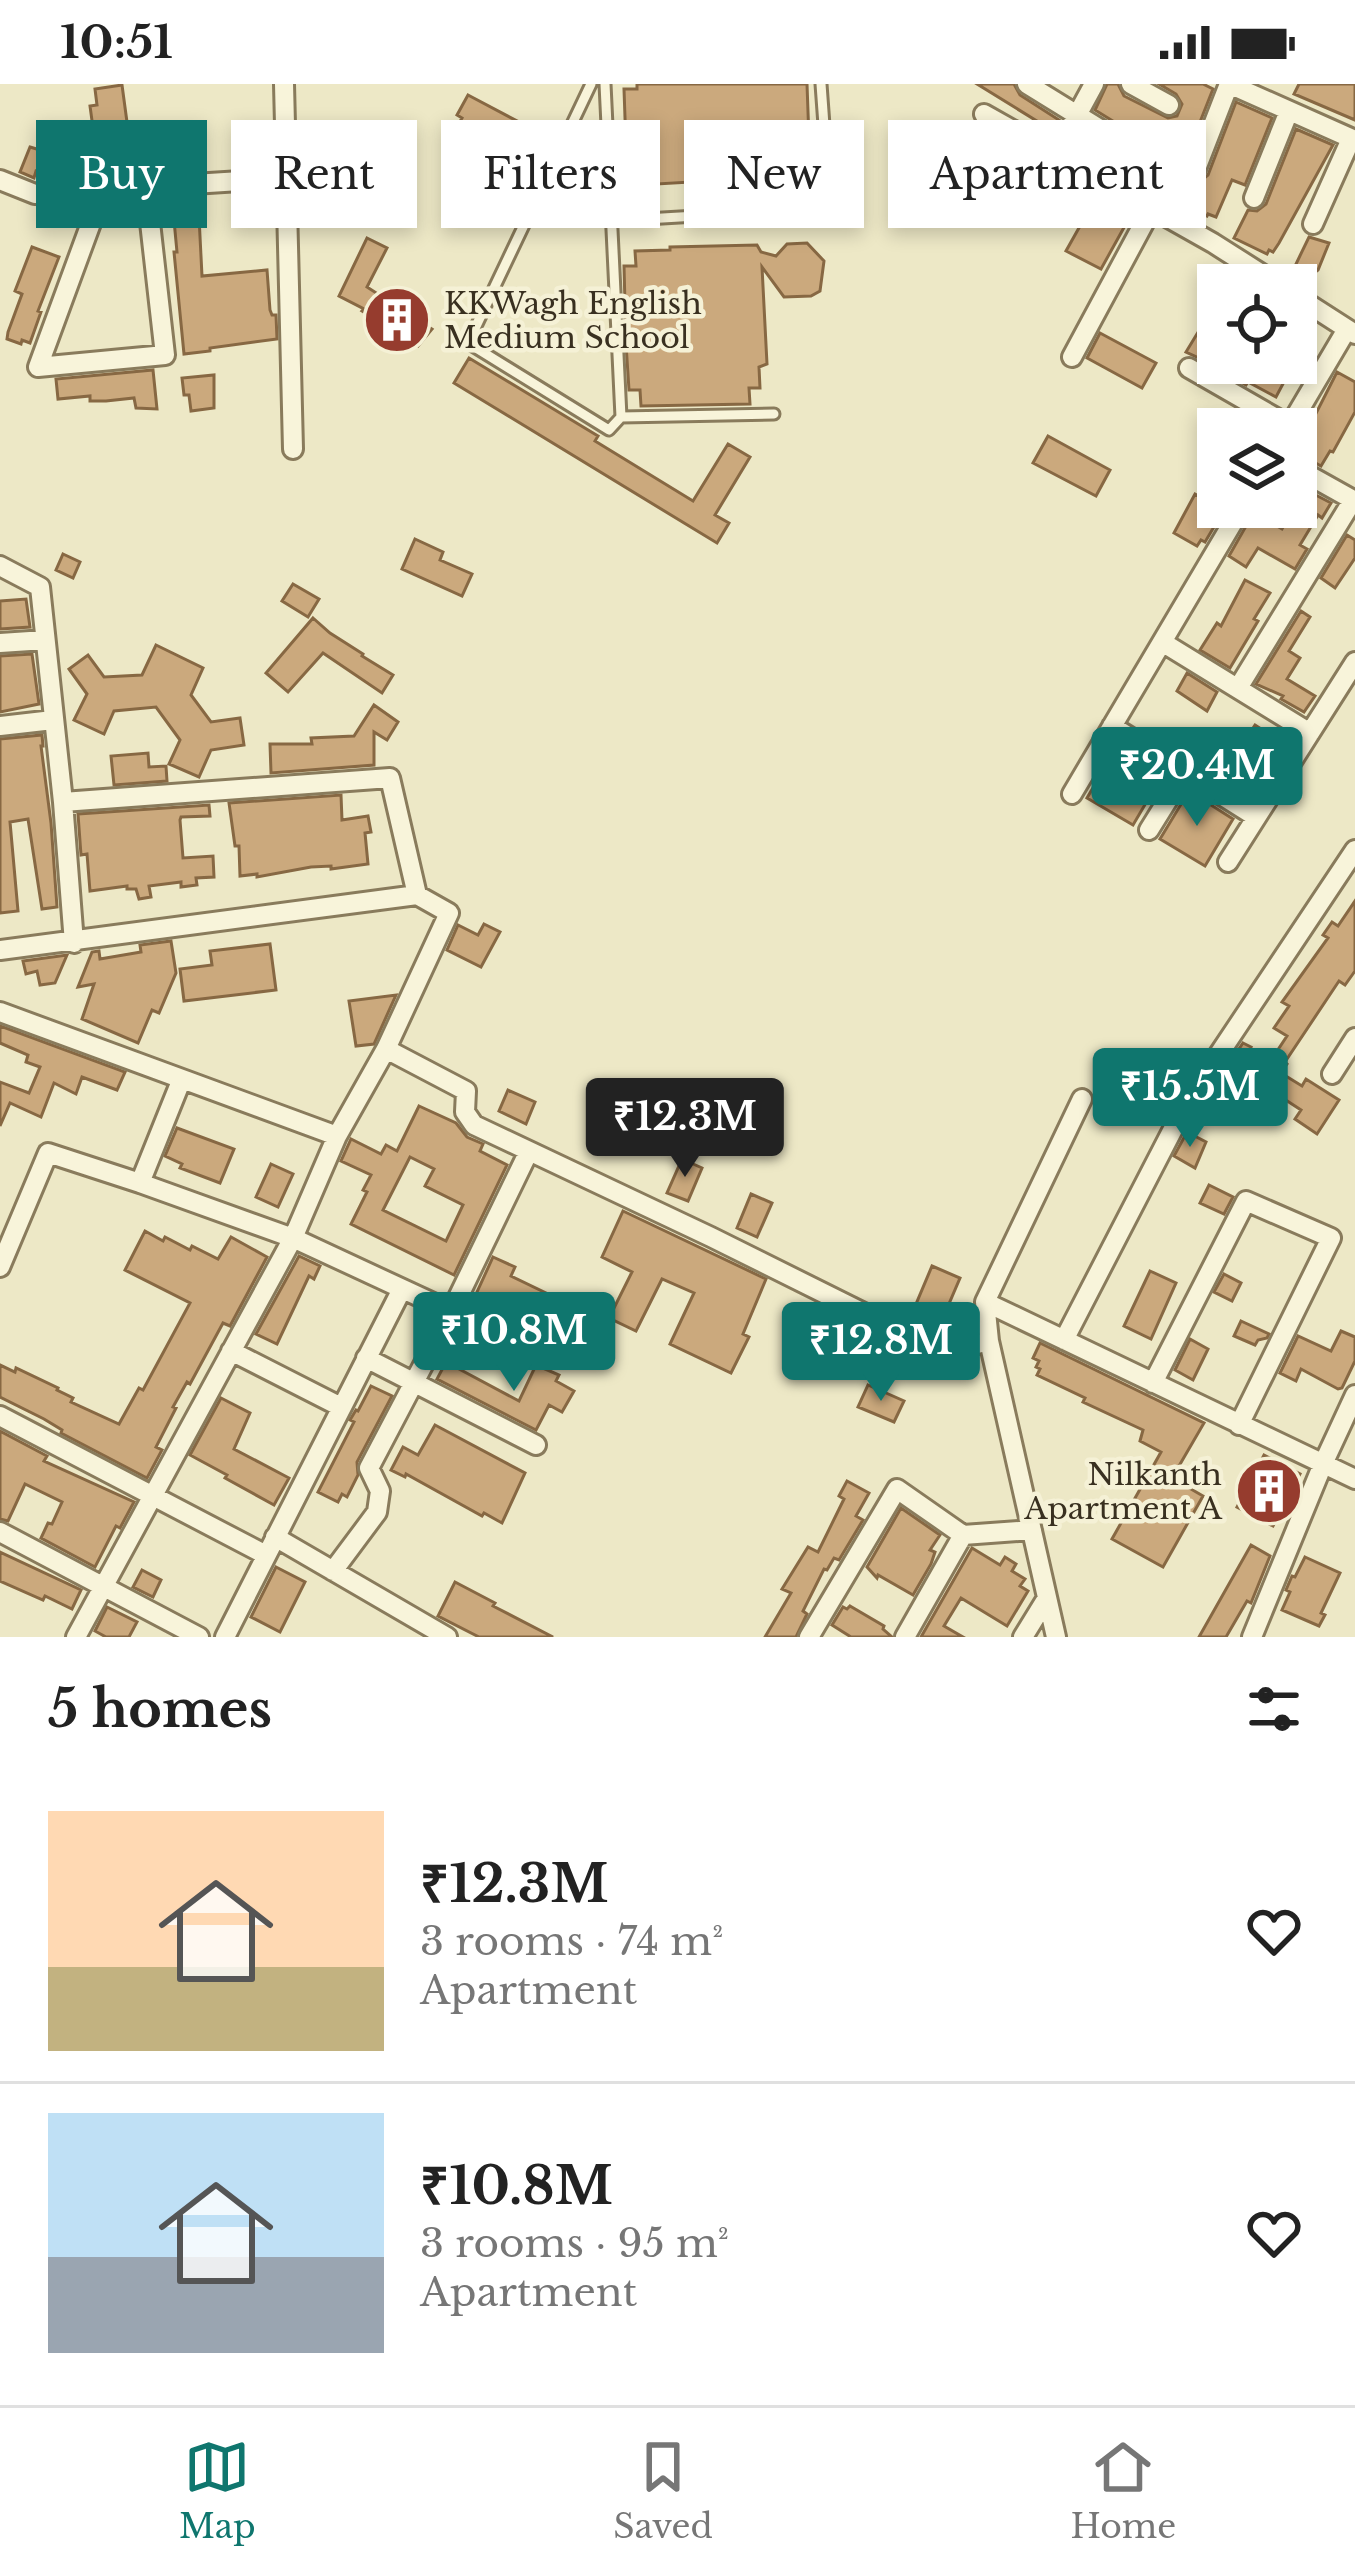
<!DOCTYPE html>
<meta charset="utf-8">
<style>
:root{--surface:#fff;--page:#f6f6f6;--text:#222;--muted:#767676;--line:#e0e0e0;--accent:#0f766e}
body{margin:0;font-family:"Libre Baskerville",serif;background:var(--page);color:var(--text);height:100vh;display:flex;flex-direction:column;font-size:45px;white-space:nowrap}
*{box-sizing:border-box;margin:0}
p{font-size:39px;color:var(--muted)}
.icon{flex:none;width:66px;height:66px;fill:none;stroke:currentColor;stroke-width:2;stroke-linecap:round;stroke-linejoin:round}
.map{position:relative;height:1553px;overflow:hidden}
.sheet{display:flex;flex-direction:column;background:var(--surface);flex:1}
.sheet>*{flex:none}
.top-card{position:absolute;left:36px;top:36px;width:1284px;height:108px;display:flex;gap:24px}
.fabs{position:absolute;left:1197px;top:180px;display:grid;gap:24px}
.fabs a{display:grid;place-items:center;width:120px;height:120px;border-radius:0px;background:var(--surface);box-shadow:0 6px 18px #0003;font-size:60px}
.price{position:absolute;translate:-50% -102px;padding:0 27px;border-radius:12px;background:var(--accent);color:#fff;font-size:39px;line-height:78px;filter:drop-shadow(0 3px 6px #0008)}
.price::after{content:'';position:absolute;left:50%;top:72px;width:36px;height:27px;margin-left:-18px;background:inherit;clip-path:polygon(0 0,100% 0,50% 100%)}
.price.on{background:#222;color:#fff}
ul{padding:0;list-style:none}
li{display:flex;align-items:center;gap:36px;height:300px;padding:0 48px}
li+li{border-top:3px solid var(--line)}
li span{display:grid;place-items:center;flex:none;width:336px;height:240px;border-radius:0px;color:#555}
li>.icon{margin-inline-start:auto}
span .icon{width:144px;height:144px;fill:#fffc;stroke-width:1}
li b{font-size:51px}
h2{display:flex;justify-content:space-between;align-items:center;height:144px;padding:0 48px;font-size:51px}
.chip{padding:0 42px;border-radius:0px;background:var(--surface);box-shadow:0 6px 18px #0003;font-size:42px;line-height:108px}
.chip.on{background:var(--accent);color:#fff}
.status{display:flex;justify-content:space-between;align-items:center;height:84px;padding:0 60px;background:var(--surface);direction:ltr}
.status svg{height:33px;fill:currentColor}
.tabs{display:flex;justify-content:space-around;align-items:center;height:168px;border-top:3px solid var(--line);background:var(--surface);font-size:33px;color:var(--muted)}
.tabs a{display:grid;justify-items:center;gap:6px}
.tabs .on{color:var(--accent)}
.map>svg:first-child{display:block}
</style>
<div class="status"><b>10:51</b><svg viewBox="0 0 49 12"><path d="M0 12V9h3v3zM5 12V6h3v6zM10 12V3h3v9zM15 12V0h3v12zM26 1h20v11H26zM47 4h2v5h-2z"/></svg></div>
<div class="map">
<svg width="1355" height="1553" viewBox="0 0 1355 1553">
<rect width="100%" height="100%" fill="#ede8c6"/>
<path fill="#cba97d" stroke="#876843" stroke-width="3" fill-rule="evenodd" d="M637,0H807L810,83L798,84L799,96L780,97L779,93L640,101L639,90L627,91L624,5H637Z
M977,0H1014L1020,11L1059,36L1053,47Z
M1107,0H1118L1124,12L1168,34L1177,32L1182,20L1176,10L1159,0H1203L1213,5L1187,71L1170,63L1154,92L1147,88L1143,95L1135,90L1131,96L1085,71L1090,61L1079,55L1082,50L1136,83H1147L1154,77L1155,70L1150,60L1095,26Z
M1299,0H1355V36L1294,10Z
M122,1L129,53L88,58L87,44H93L90,22L97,21L95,5Z
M468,11L517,37L506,59L498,55L496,60L458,41L462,34L457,31Z
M1236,18L1272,34L1245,101L1232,96L1216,133L1208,130L1207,132L1175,119L1187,95L1199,98L1208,91Z
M1296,45L1333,61L1279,159L1273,168L1269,166L1267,170L1234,154L1248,126L1257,127L1266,120Z
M30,63L60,72L52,94L36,87L34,94L20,88Z
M1098,110L1132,129L1101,185L1066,167Z
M198,113L202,192L267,186L270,226L272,231H276L277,255L210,264V267L184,270L174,168H177L172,115Z
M1309,153L1329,159L1318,186L1314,189L1296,180Z
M367,154L387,164L367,203L432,245L418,262L362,227L364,225L339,212Z
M807,159L824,177L820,207L811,212L784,213L762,183L767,280L759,283L760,304H749L750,320L641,322L640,306H629L626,260L624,182H636L635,167L670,166V163L757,161L761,168L776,172L787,160Z
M32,163L59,173L38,227L41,228L30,259L22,256L21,260L7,255L8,248L22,210L15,207Z
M1203,240L1218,249V281L1201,270L1199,274L1186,268Z
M1100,249L1156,279L1142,304L1087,274Z
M469,274L598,352L595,357L693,417L728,360L750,373L715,431L729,439L717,459L454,299Z
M1228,279H1294L1276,313L1248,298L1246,301L1223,288Z
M153,286L157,325L136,324L134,314L106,317H90V312L58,315L56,295Z
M1337,288L1355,298V328L1333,368L1330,367L1321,382L1296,368V356L1302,348L1305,351Z
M214,291V324L191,327L189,311H184L182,294Z
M1048,352L1110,386L1096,412L1033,379Z
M1310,408L1331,419L1322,434L1318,431L1300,461L1307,465L1295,485L1258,464L1246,483L1229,472L1254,428L1282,445L1296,421L1301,424Z
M1195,410L1224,426L1205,458L1201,456L1197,462L1174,449Z
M1347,451L1355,456V474L1335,504L1321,494Z
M415,455L443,468L440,476L472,490L462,512L402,485Z
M63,470L80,478L73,494L56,486Z
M1245,496L1270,509L1254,535L1258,537L1230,584L1200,566L1217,539L1221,542Z
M293,500L319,515L308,533L282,517Z
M26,515L30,543L0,545V517Z
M1301,527L1310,533L1289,567L1300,574L1287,595L1315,612L1304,628L1281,615L1283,612L1256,600Z
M313,534L330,549L363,570L362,572L393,591L382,609L323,569L288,608L266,589Z
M156,561L203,584L191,611L211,638L240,634L244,661L211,666L199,693L169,680L180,656L156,623L114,627L104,650L74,636L87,610L69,585L88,571L104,593L142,591Z
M32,570L39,620L0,628V572Z
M1187,589L1217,608L1207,627L1177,607Z
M374,621L398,638L387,656L374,648V681L271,689L270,660H312L311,654L354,652Z
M1255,641L1283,659L1267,684L1270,686L1265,694H1261L1255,704L1250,702L1245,710L1209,688L1215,676L1190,662L1198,647L1237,669Z
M42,651L43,662H41L51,739L57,823L42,825L28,735L10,738L18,827L0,829V655Z
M1117,663L1163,690L1133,741L1087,714Z
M148,669L149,683L166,682L167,697L114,701L111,672Z
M1189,707L1233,735L1205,782L1160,755Z
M341,711L342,736L368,732L371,748L365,749L368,780L331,785V782L311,783L257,793V790L240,792L239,762H235L229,719Z
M209,721L210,732L181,733L180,736L183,774L213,772L214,793L196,794L197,801L181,803V798L149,802L151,813L139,815L136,805H127V802L90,807L87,770L81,771L78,730Z
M1355,817V887L1345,901L1339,897L1285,978L1287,980L1281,989L1302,1002L1306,995L1339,1016L1317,1050L1295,1035L1301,1026L1272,1007L1268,1013L1257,1006L1262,999L1258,996L1287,952L1274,944L1289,922L1282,918L1328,854L1323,851L1332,838L1338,842Z
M484,840L500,848L481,883L447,866L458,841L478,851Z
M171,857L176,889L159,929L152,926L138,959L82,935L94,900L78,903L92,868L99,867L100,875L141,868L140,861Z
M270,860L276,906L184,917L180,885L212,881L210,867Z
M67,871L55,899L40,901L37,887L26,890L23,877Z
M396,911L374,960L356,962L349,917Z
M0,942L125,988L117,1006L82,993L76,1010L54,999L41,1033L10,1019L0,1042V998L29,1009L40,983L26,978L28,971L0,959Z
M1243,959L1251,963L1233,991L1224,987Z
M508,1006L535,1018L526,1040L499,1027Z
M419,1022L456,1039L467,1053L483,1060L480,1067L507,1081L454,1191L351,1140L367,1108L363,1106L371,1091L341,1077L351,1055L381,1070L386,1061L397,1067ZM410,1073L434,1085L425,1102L463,1121L446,1157L383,1126Z
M177,1044L234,1065L220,1099L180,1084L182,1080L165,1072Z
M1187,1048L1206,1058L1195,1084L1174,1072Z
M682,1075L702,1084L688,1117L667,1109Z
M271,1080L293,1090L278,1123L256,1113Z
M1209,1101L1233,1113L1224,1130L1200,1119Z
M751,1110L772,1119L757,1153L737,1144Z
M623,1127L766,1195L743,1250L749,1253L731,1289L670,1260L694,1209L662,1195L636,1247L609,1234L632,1188L602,1173Z
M145,1147L163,1157L165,1153L190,1166L192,1162L218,1175L231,1153L267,1173L230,1242L223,1239L190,1300L187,1298L173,1323L176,1324L156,1363L162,1366L147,1394L61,1349L62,1346L44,1335L0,1313V1281L15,1288L16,1284L58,1304L57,1306L73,1314L71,1318L119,1340L139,1304L143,1306L190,1219L125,1186Z
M299,1172L320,1182L314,1195L309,1192L277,1260L256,1250Z
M493,1173L515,1183L511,1192L606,1238L590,1274L511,1234L515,1226L477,1208Z
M932,1182L960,1194L939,1243L911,1232Z
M1150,1187L1176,1199L1151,1255L1124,1242Z
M1224,1190L1241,1199L1232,1217L1214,1208Z
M1241,1237L1269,1250L1267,1254L1258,1256L1255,1261L1234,1252Z
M1341,1247L1355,1253V1277L1342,1304L1338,1305L1301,1285L1296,1297L1280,1289L1298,1252L1331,1267Z
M1190,1255L1208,1265L1193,1296L1175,1286Z
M1040,1259L1204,1339L1172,1394L1203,1412L1163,1483L1112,1455L1161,1368L1140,1357L1143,1346L1083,1318L1085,1314L1037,1291L1040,1285L1036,1283L1039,1277L1033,1274Z
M446,1278L519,1317L536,1281L559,1291L556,1297L574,1307L562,1328L549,1321L536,1346L437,1295Z
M868,1301L904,1317L894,1338L858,1323Z
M371,1302L392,1312L357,1378L358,1391L347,1413L342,1410L338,1418L318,1408L354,1338L350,1336L356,1326L358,1327Z
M221,1314L250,1329L234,1365L289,1394L274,1421L225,1394L227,1391L190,1371Z
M435,1341L525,1389L502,1439L484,1429L482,1432L406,1390L405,1393L391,1386L403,1363L418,1371Z
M0,1347L47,1372L44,1377L134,1418L120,1444L116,1442L95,1483L41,1454L48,1439L52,1440L62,1418L25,1400L8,1437L0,1435Z
M1264,1371L1300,1390L1273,1442L1237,1423Z
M847,1397L869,1409L856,1432L863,1436L839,1476L834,1474L827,1486L824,1485L803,1527L807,1530L796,1553H765L791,1509L782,1505L808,1463L818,1468L844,1415L839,1412Z
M901,1424L940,1451L930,1466L935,1468L931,1480L913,1511L878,1491L877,1494L867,1483Z
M1251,1461L1270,1472L1251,1519L1247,1517L1226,1553H1199Z
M972,1464L1000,1481L1005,1473L1016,1480L1012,1487L1025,1495L1020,1502L1028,1507L1007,1542L961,1514L944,1542L963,1553H921Z
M0,1468L81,1506L72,1525L45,1512L43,1516L0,1497Z
M1305,1473L1340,1489L1321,1529L1325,1531L1319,1542L1282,1526L1290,1508L1286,1506L1292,1492L1295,1493Z
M276,1483L305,1498L280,1548L251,1533Z
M142,1486L161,1496L153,1513L133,1503Z
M455,1498L495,1519L493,1522L553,1553H479L438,1532Z
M850,1522L884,1542L883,1545L892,1553H851L832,1541L843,1523L847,1525Z
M107,1523L137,1538L129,1553H106L95,1547Z"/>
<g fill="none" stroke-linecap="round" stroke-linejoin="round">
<defs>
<path id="lane" d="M591,0L468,259L609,346L621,333L774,330
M605,0L621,333
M612,137L830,124L821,0"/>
<path id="street" d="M284,0L293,365
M1027,0L1142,71
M1131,0L1169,21
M984,30L1213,159L1279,201
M1056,70L1094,0
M1196,85L1229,0L1355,56
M0,96L35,110L101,112L146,103L286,94
M101,112L38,283L165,271L146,103
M1254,114L1289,27
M1313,140L1351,55
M1296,212L1355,250
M1072,273L1152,124
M1189,284L1290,342
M1288,345L1347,245
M1296,384L1355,417
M0,482L40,503L63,718L74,859
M1162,558L1310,649
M0,559L45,556
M1238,604L1353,416
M0,642L53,636
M1112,642L1256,733
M1072,710L1242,423
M63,718L390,694L417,811
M1149,746L1185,688
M1228,778L1355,578
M0,866L417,811L449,829L386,965L337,1052L293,1154L140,1099L48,1069L0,1183
M0,928L337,1052
M386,965L466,1007L465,1028L474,1041L711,1153L920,1257L940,1263L969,1262L989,1257
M1332,990L1355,954
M140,1099L181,997
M985,1218L1355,1395
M1064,1256L1187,1018L1355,766
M231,1267L341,1323
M366,1274L536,1361
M1153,1299L1246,1117L1331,1154L1239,1341
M0,1332L266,1471
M0,1448L199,1553
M275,1453L447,1553
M333,1487L377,1428L380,1407L369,1384L451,1228L529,1067
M76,1553L293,1154L532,1265
M225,1553L402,1205
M809,1553L897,1405L963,1451L1032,1446
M905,1553L963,1451
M1023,1553L1047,1514
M1056,1553L989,1257L985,1218L1082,1015
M1252,1553L1323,1380L1355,1311"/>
</defs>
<use href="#lane" stroke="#897b5c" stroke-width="15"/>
<use href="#street" stroke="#897b5c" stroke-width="24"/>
<use href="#lane" stroke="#f8f4da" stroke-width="9"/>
<use href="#street" stroke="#f8f4da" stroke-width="18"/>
</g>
<defs>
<symbol id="building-disc" viewBox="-11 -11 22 22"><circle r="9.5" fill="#963c2e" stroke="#f5f1d6"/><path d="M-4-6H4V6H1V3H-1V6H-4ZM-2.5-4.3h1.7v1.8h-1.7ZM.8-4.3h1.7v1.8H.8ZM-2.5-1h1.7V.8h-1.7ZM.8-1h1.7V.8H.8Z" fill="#fff"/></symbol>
</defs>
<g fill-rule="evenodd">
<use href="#building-disc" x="359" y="198" width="76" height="76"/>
<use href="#building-disc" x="1231" y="1369" width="76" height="76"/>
</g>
<g text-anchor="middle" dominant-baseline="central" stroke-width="9" stroke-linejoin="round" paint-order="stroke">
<g font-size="30" fill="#393020" stroke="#f5f1d6" text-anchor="start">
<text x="444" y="219">KKWagh English<tspan x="444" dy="34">Medium School</tspan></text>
<text x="1222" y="1390" text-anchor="end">Nilkanth<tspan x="1222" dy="34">Apartment A</tspan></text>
</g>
</g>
</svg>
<div class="fabs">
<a><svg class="icon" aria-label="locate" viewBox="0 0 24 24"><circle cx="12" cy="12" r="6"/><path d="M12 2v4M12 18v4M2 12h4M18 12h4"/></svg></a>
<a><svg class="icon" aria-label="layers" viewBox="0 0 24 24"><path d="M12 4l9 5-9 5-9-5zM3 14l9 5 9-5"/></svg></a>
</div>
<b class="price" style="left:1197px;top:745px">₹20.4M</b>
<b class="price" style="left:1190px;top:1066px">₹15.5M</b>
<b class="price on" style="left:685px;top:1096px">₹12.3M</b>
<b class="price" style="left:514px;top:1310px">₹10.8M</b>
<b class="price" style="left:881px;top:1320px">₹12.8M</b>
<div class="top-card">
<a class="chip on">Buy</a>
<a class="chip">Rent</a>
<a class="chip">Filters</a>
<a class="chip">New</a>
<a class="chip">Apartment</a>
</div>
</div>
<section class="sheet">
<h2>5 homes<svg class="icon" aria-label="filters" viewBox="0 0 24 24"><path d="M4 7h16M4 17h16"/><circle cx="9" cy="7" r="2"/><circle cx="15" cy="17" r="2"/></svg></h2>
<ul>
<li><span style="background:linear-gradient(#ffd9b3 65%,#c2b280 0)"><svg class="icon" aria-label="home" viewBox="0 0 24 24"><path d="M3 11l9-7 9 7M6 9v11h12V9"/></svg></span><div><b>₹12.3M</b><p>3 rooms · 74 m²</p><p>Apartment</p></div><svg class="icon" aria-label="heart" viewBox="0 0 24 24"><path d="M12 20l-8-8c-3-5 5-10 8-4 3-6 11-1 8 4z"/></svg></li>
<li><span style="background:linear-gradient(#bfe0f5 60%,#9aa5b1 0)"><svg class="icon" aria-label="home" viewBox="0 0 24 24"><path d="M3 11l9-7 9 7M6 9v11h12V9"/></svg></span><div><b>₹10.8M</b><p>3 rooms · 95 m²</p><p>Apartment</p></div><svg class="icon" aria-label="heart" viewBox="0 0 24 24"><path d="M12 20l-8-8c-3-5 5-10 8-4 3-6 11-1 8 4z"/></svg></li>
</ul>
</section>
<nav class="tabs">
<a class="on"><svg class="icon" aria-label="map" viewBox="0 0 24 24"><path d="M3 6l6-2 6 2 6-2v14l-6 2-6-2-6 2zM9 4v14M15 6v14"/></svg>Map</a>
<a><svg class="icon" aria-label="saved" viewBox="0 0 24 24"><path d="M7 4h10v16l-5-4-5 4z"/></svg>Saved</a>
<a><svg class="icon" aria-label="home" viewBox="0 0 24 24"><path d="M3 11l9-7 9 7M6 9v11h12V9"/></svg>Home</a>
</nav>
